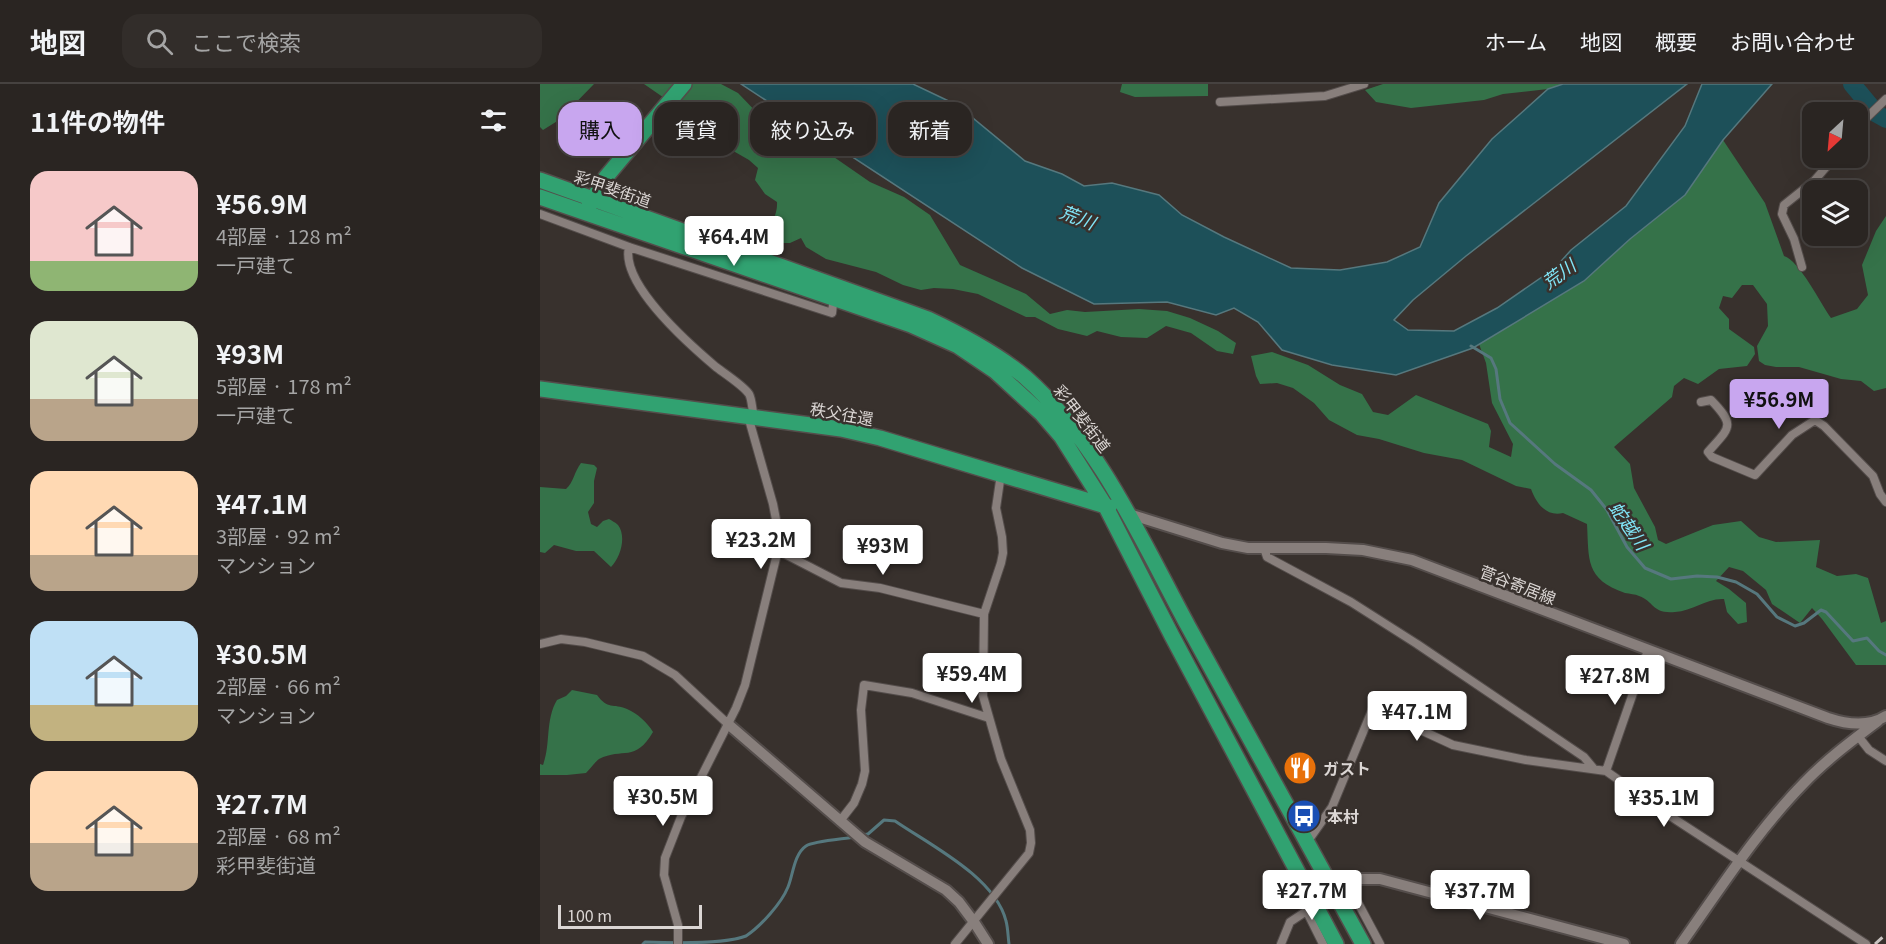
<!DOCTYPE html>
<html lang="ja">
<meta charset="utf-8">
<style>
:root{--surface:#2a2522;--page:#322d2a;--text:#f1f3f6;--muted:#a5a5a5;--line:#464240;--accent:#c8a6ef}
body{margin:0;font-family:Georgia,"Noto Sans JP",serif;background:var(--page);color:var(--text);height:100vh;display:flex;flex-direction:column;font-size:22px;white-space:nowrap}
*{box-sizing:border-box;margin:0}
p{font-size:20px;color:var(--muted)}
.icon{flex:none;width:33px;height:33px;fill:none;stroke:currentColor;stroke-width:2;stroke-linecap:round;stroke-linejoin:round}
.map{position:relative;flex:1;overflow:hidden}
.panel{display:flex;flex-direction:column;background:var(--surface);width:540px}
.panel>*{flex:none}
.hud{position:absolute;left:18px;top:18px;width:570px;height:54px;display:flex;gap:12px}
.needle{width:39px;rotate:206deg}
.controls{position:absolute;left:1262px;top:18px;display:grid;gap:12px}
.controls a{display:grid;place-items:center;width:66px;height:66px;border-radius:12px;background:var(--surface);box-shadow:0 6px 24px #0002,0 0 0 2px var(--line);font-size:30px}
.scale{position:absolute;left:18px;bottom:15px;width:144px;box-sizing:border-box;padding-left:6px;border:3px solid #dbd6d4;border-top:0;font-size:16px;line-height:21px;white-space:nowrap;color:#dbd6d4;-webkit-text-stroke:4px #38312d;paint-order:stroke}
.price{position:absolute;translate:-50% -51px;padding:0 14px;border-radius:6px;background:#fff;color:#222;font-size:20px;line-height:39px;filter:drop-shadow(0 2px 3px #0008)}
.price::after{content:'';position:absolute;left:50%;top:36px;width:18px;height:14px;margin-left:-9px;background:inherit;clip-path:polygon(0 0,100% 0,50% 100%)}
.price.selected{background:var(--accent);color:#111}
ul{padding:0;list-style:none}
li{display:flex;align-items:center;gap:18px;height:150px;padding:0 30px}
li span{display:grid;place-items:center;flex:none;width:168px;height:120px;border-radius:18px;color:#555}
li>.icon{margin-inline-start:auto}
span .icon{width:72px;height:72px;fill:#fffc;stroke-width:1}
li b{font-size:26px}
h2{display:flex;justify-content:space-between;align-items:center;height:72px;padding:0 30px;font-size:26px}
.tag{padding:0 21px;border-radius:18px;background:var(--surface);box-shadow:0 6px 24px #0002,0 0 0 2px var(--line);font-size:21px;line-height:54px}
.tag.selected{background:var(--accent);color:#111}
header{display:flex;align-items:center;gap:36px;box-sizing:border-box;height:84px;padding:0 30px;background:var(--surface);border-bottom:2px solid var(--line)}
header strong{font-size:28px}
nav{display:flex;gap:33px;margin-inline-start:auto;font-size:21px}
.search{width:420px;height:54px;background:var(--page);display:flex;align-items:center;gap:15px;box-sizing:border-box;padding:0 21px;border-radius:18px;color:var(--muted);font-size:22px}
main{display:flex;flex:1;min-height:0}
.map>svg:first-child{display:block}
</style>
<header>
<strong>地図</strong>
<div class="search"><svg class="icon" aria-label="search" viewBox="0 0 24 24"><circle cx="10" cy="10" r="6"/><path d="M15 15l6 6"/></svg>ここで検索</div>
<nav><a>ホーム</a><a>地図</a><a>概要</a><a>お問い合わせ</a></nav>
</header>
<main>
<section class="panel">
<h2>11件の物件<svg class="icon" aria-label="filters" viewBox="0 0 24 24"><path d="M4 7h16M4 17h16"/><circle cx="9" cy="7" r="2"/><circle cx="15" cy="17" r="2"/></svg></h2>
<ul>
<li><span style="background:linear-gradient(#f6c9c9 75%,#8fb573 0)"><svg class="icon" aria-label="home" viewBox="0 0 24 24"><path d="M3 11l9-7 9 7M6 9v11h12V9"/></svg></span><div><b>¥56.9M</b><p>4部屋 · 128 m²</p><p>一戸建て</p></div></li>
<li><span style="background:linear-gradient(#dfe7d0 65%,#b9a48a 0)"><svg class="icon" aria-label="home" viewBox="0 0 24 24"><path d="M3 11l9-7 9 7M6 9v11h12V9"/></svg></span><div><b>¥93M</b><p>5部屋 · 178 m²</p><p>一戸建て</p></div></li>
<li><span style="background:linear-gradient(#ffd9b3 70%,#b9a48a 0)"><svg class="icon" aria-label="home" viewBox="0 0 24 24"><path d="M3 11l9-7 9 7M6 9v11h12V9"/></svg></span><div><b>¥47.1M</b><p>3部屋 · 92 m²</p><p>マンション</p></div></li>
<li><span style="background:linear-gradient(#bfe0f5 70%,#c2b280 0)"><svg class="icon" aria-label="home" viewBox="0 0 24 24"><path d="M3 11l9-7 9 7M6 9v11h12V9"/></svg></span><div><b>¥30.5M</b><p>2部屋 · 66 m²</p><p>マンション</p></div></li>
<li><span style="background:linear-gradient(#ffd9b3 60%,#b9a48a 0)"><svg class="icon" aria-label="home" viewBox="0 0 24 24"><path d="M3 11l9-7 9 7M6 9v11h12V9"/></svg></span><div><b>¥27.7M</b><p>2部屋 · 68 m²</p><p>彩甲斐街道</p></div></li>
</ul>
</section>
<div class="map">
<svg width="1346" height="860" viewBox="0 0 1346 860">
<rect width="100%" height="100%" fill="#38312d"/>
<path fill="#357249" d="M0,0H54L19,36L3,46L0,43Z
M104,0H181L198,9L224,36L245,49L278,62L330,98L364,113L390,131L420,181L486,210L510,230L527,226L545,228L599,225L627,227L650,234L678,247L696,259L693,270L677,267L651,249L626,242L607,254L581,253L557,247L547,252L518,245L495,233H486L438,210L413,205L394,204L381,206L363,201L336,188L286,175L266,163L261,154L250,159H234C226,141 238,134 237,118L225,110L215,96L218,84L209,76L148,41L143,27Z
M582,0H668V12L595,13L580,8Z
M843,0H1023L1008,5L963,10L944,16L871,24L836,18L825,6Z
M1183,56L1225,119L1244,172C1259,176 1281,220 1291,234L1317,225L1328,211L1322,181L1336,147L1346,132V304L1334,307L1321,297L1301,295L1259,283H1236L1225,281L1219,277L1217,262L1228,242L1227,220L1213,201H1202L1192,214L1183,212L1179,224L1189,235V245L1214,263L1215,270L1207,282L1179,285L1158,300L1144,294L1134,302L1132,313L1074,363L1090,380L1094,404L1115,443L1118,456L1126,460L1173,441L1201,437L1219,453L1236,458L1280,456L1276,483L1297,492L1316,490L1328,494L1341,539L1346,537V581H1316L1282,535L1272,524L1260,539L1232,520L1226,506L1203,487L1189,483L1176,497L1189,505L1206,519L1207,538L1198,540L1187,528L1184,515C1166,514 1153,527 1135,528C1112,530 1115,518 1099,512C1095,510 1090,510 1085,509C1045,495 1049,476 1047,440L1023,429C1006,433 996,419 991,405L976,402L922,376L884,369L839,355L817,351L789,336L774,319L753,304L737,299L720,300L716,292L711,272L732,268L768,281L800,301L822,310L833,328L848,331L876,311L948,340L951,347L949,363L971,373L973,360L952,319L946,279L939,260L1044,197L1090,155L1145,111Z
M41,379L54,381L57,384L54,397V419L48,428L51,440L57,443L63,437L69,435C72,437 75,438 78,441C87,453 80,474 71,483L54,467H36L14,461L5,469L0,468V403L26,405C34,398 34,388 41,379Z
M32,606L57,611C68,626 73,619 87,625C98,630 107,638 113,648C95,679 83,663 59,675C55,678 50,685 46,689L27,691H0V680L3,681C11,660 5,636 17,616L26,612Z"/>
<path fill="#1d5059" stroke="#56787e" stroke-width="1.5" d="M201,0H373L417,21L485,77L522,90L544,102L572,99L619,111L642,131L684,153L751,184L800,186L847,178L880,163L899,119L952,55L1008,5L1023,0H1147L926,172L873,216L854,236L868,246L914,247L957,224L1015,184L1031,166L1086,122L1145,42L1162,0H1232L1183,56L1145,111L1090,155L1044,197L933,264L856,291L792,281L742,266L718,238L694,224L676,231L627,218L554,220L482,184Z"/>
<g fill="none" stroke-linecap="round" stroke-linejoin="round">
<path stroke="#56787e" stroke-width="3" d="M931,262L951,274L956,285L960,315L970,339L1015,380L1051,406L1067,426L1087,463L1105,484L1131,495L1157,492L1177,493L1196,498L1217,510L1237,533L1255,542L1264,539L1281,526L1286,528L1313,557L1327,554L1339,567L1346,571
M322,751L328,750L344,736L355,737C390,761 455,793 466,837C468,844 468,853 469,860
M103,860L105,858C131,859 185,860 206,852C215,846 223,838 230,830C237,822 244,813 248,803C253,791 254,770 266,762C273,757 304,755 315,753"/>
<path stroke="#1d5059" stroke-width="18" d="M1312,0L1337,30L1346,35"/>
<defs>
<path id="street" d="M680,18L785,12L824,0
M1317,43L1346,15
M0,130L89,163L292,229L294,212
M89,163C80,200 150,261 176,283C184,289 204,302 209,310C212,315 212,326 214,333
M1262,183L1254,155L1242,130L1244,121L1274,97L1294,74
M1161,318L1171,316C1196,342 1190,343 1168,368L1172,373L1215,391L1252,351L1275,336L1284,342L1333,392L1340,410L1346,418
M724,464L727,473L811,518L877,560L1044,673L1054,685
M237,466L301,499L340,504L444,530
M0,560L21,555L45,558L103,572L135,591L188,640
M1318,652L1329,666L1346,677
M1066,687L1108,566
M300,737L314,719L322,700L325,687L321,626L324,601L372,609L449,634
M768,757L792,723L833,624L913,661L986,676L1066,687L1130,732L1326,860
M808,800L840,860
M766,826L783,860
M138,860V841L124,791L125,774L141,733L196,624L205,601L236,474L238,446L233,420L208,332
M415,860L489,769L491,759L490,746L461,675L443,612L444,530L461,479L463,469L462,453L456,424L461,390
M741,860L750,838L795,808"/>
<path id="secondary" d="M589,430L682,459L708,464H786L823,466L872,476L1288,634C1306,640 1329,643 1346,632
M188,640L325,758L406,806L419,818L434,838L448,860
M795,808L819,795H840L1084,860
M1141,860C1180,805 1217,747 1264,699C1286,676 1313,656 1338,637"/>
<path id="highway" d="M0,96L388,235C422,251 456,269 485,293C559,358 602,457 648,542C706,648 765,754 823,860
M0,113L371,241L418,262L455,287L502,330L521,352L566,423L632,552L796,860
M48,124L66,93L144,0
M0,305L301,345L340,354L569,423"/>
</defs>
<use href="#street" stroke="#544d4b" stroke-width="10"/>
<use href="#secondary" stroke="#544d4b" stroke-width="14"/>
<use href="#highway" stroke="#544d4b" stroke-width="18"/>
<use href="#street" stroke="#887f7c" stroke-width="8"/>
<use href="#secondary" stroke="#887f7c" stroke-width="10"/>
<use href="#highway" stroke="#31a271" stroke-width="15"/>
<path stroke="#c9c3c1" stroke-width="3" stroke-dasharray="10 10" stroke-linecap="butt" d="M1335,860L1346,850"/>
</g>
<defs>
<symbol id="restaurant-disc" viewBox="-11 -11 22 22"><circle r="9.5" fill="#e8710a" stroke="#38312d"/><path d="M-5-6h1v4h1v-4h1v4h1v-4h1v5L-1.5 .5V6h-2V.5L-5-1ZM5-6V6H3V1.5H1.5Q1.5-4 5-6Z" fill="#fff"/></symbol>
<symbol id="bus-disc" viewBox="-11 -11 22 22"><circle r="9.5" fill="#1a4fb4" stroke="#38312d"/><path d="M-5-6H5V4H4V6H2V4H-2V6H-4V4H-5ZM-3.5-4V0h7V-4ZM-3.5 1.2v1.5H-2V1.2ZM2 1.2v1.5H3.5V1.2Z" fill="#fff"/></symbol>
</defs>
<g fill-rule="evenodd">
<use href="#restaurant-disc" x="741" y="665" width="38" height="38"/>
<use href="#bus-disc" x="745" y="713" width="38" height="38"/>
</g>
<g text-anchor="middle" dominant-baseline="central" stroke-width="5" stroke-linejoin="round" paint-order="stroke">
<g font-size="16" fill="#dbd6d4" stroke="#38312d">
<text transform="translate(73 104) rotate(19)">彩甲斐街道</text>
<text transform="translate(302 329) rotate(10)">秩父往還</text>
<text transform="translate(543 334) rotate(52)">彩甲斐街道</text>
<text transform="translate(978 500) rotate(21)">菅谷寄居線</text>
</g>
<g font-size="16" font-weight="bold" fill="#dbd6d4" stroke="#38312d" text-anchor="start">
<text x="783" y="684">ガスト</text>
<text x="787" y="732">本村</text>
</g>
<g font-size="18" font-style="italic" fill="#81e6f8" stroke="#38312d">
<text transform="translate(538 132) rotate(21)">荒川</text>
<text transform="translate(1018 189) rotate(-36)">荒川</text>
<text transform="translate(1090 441) rotate(55)">蛇越川</text>
</g>
</g>
</svg>
<div class="controls">
<a><svg class="needle" viewBox="-14 -14 28 28"><path d="M0-13l5 13h-10z" fill="#e53935"/><path d="M0 13l5-13h-10z" fill="#a5a5a5"/></svg></a>
<a><svg class="icon" aria-label="layers" viewBox="0 0 24 24"><path d="M12 4l9 5-9 5-9-5zM3 14l9 5 9-5"/></svg></a>
</div>
<div class="scale">100 m</div>
<b class="price" style="left:194px;top:183px">¥64.4M</b>
<b class="price selected" style="left:1239px;top:346px">¥56.9M</b>
<b class="price" style="left:221px;top:486px">¥23.2M</b>
<b class="price" style="left:343px;top:492px">¥93M</b>
<b class="price" style="left:432px;top:620px">¥59.4M</b>
<b class="price" style="left:1075px;top:622px">¥27.8M</b>
<b class="price" style="left:877px;top:658px">¥47.1M</b>
<b class="price" style="left:123px;top:743px">¥30.5M</b>
<b class="price" style="left:1124px;top:744px">¥35.1M</b>
<b class="price" style="left:772px;top:837px">¥27.7M</b>
<b class="price" style="left:940px;top:837px">¥37.7M</b>
<div class="hud">
<a class="tag selected">購入</a>
<a class="tag">賃貸</a>
<a class="tag">絞り込み</a>
<a class="tag">新着</a>
</div>
</div>
</main>
